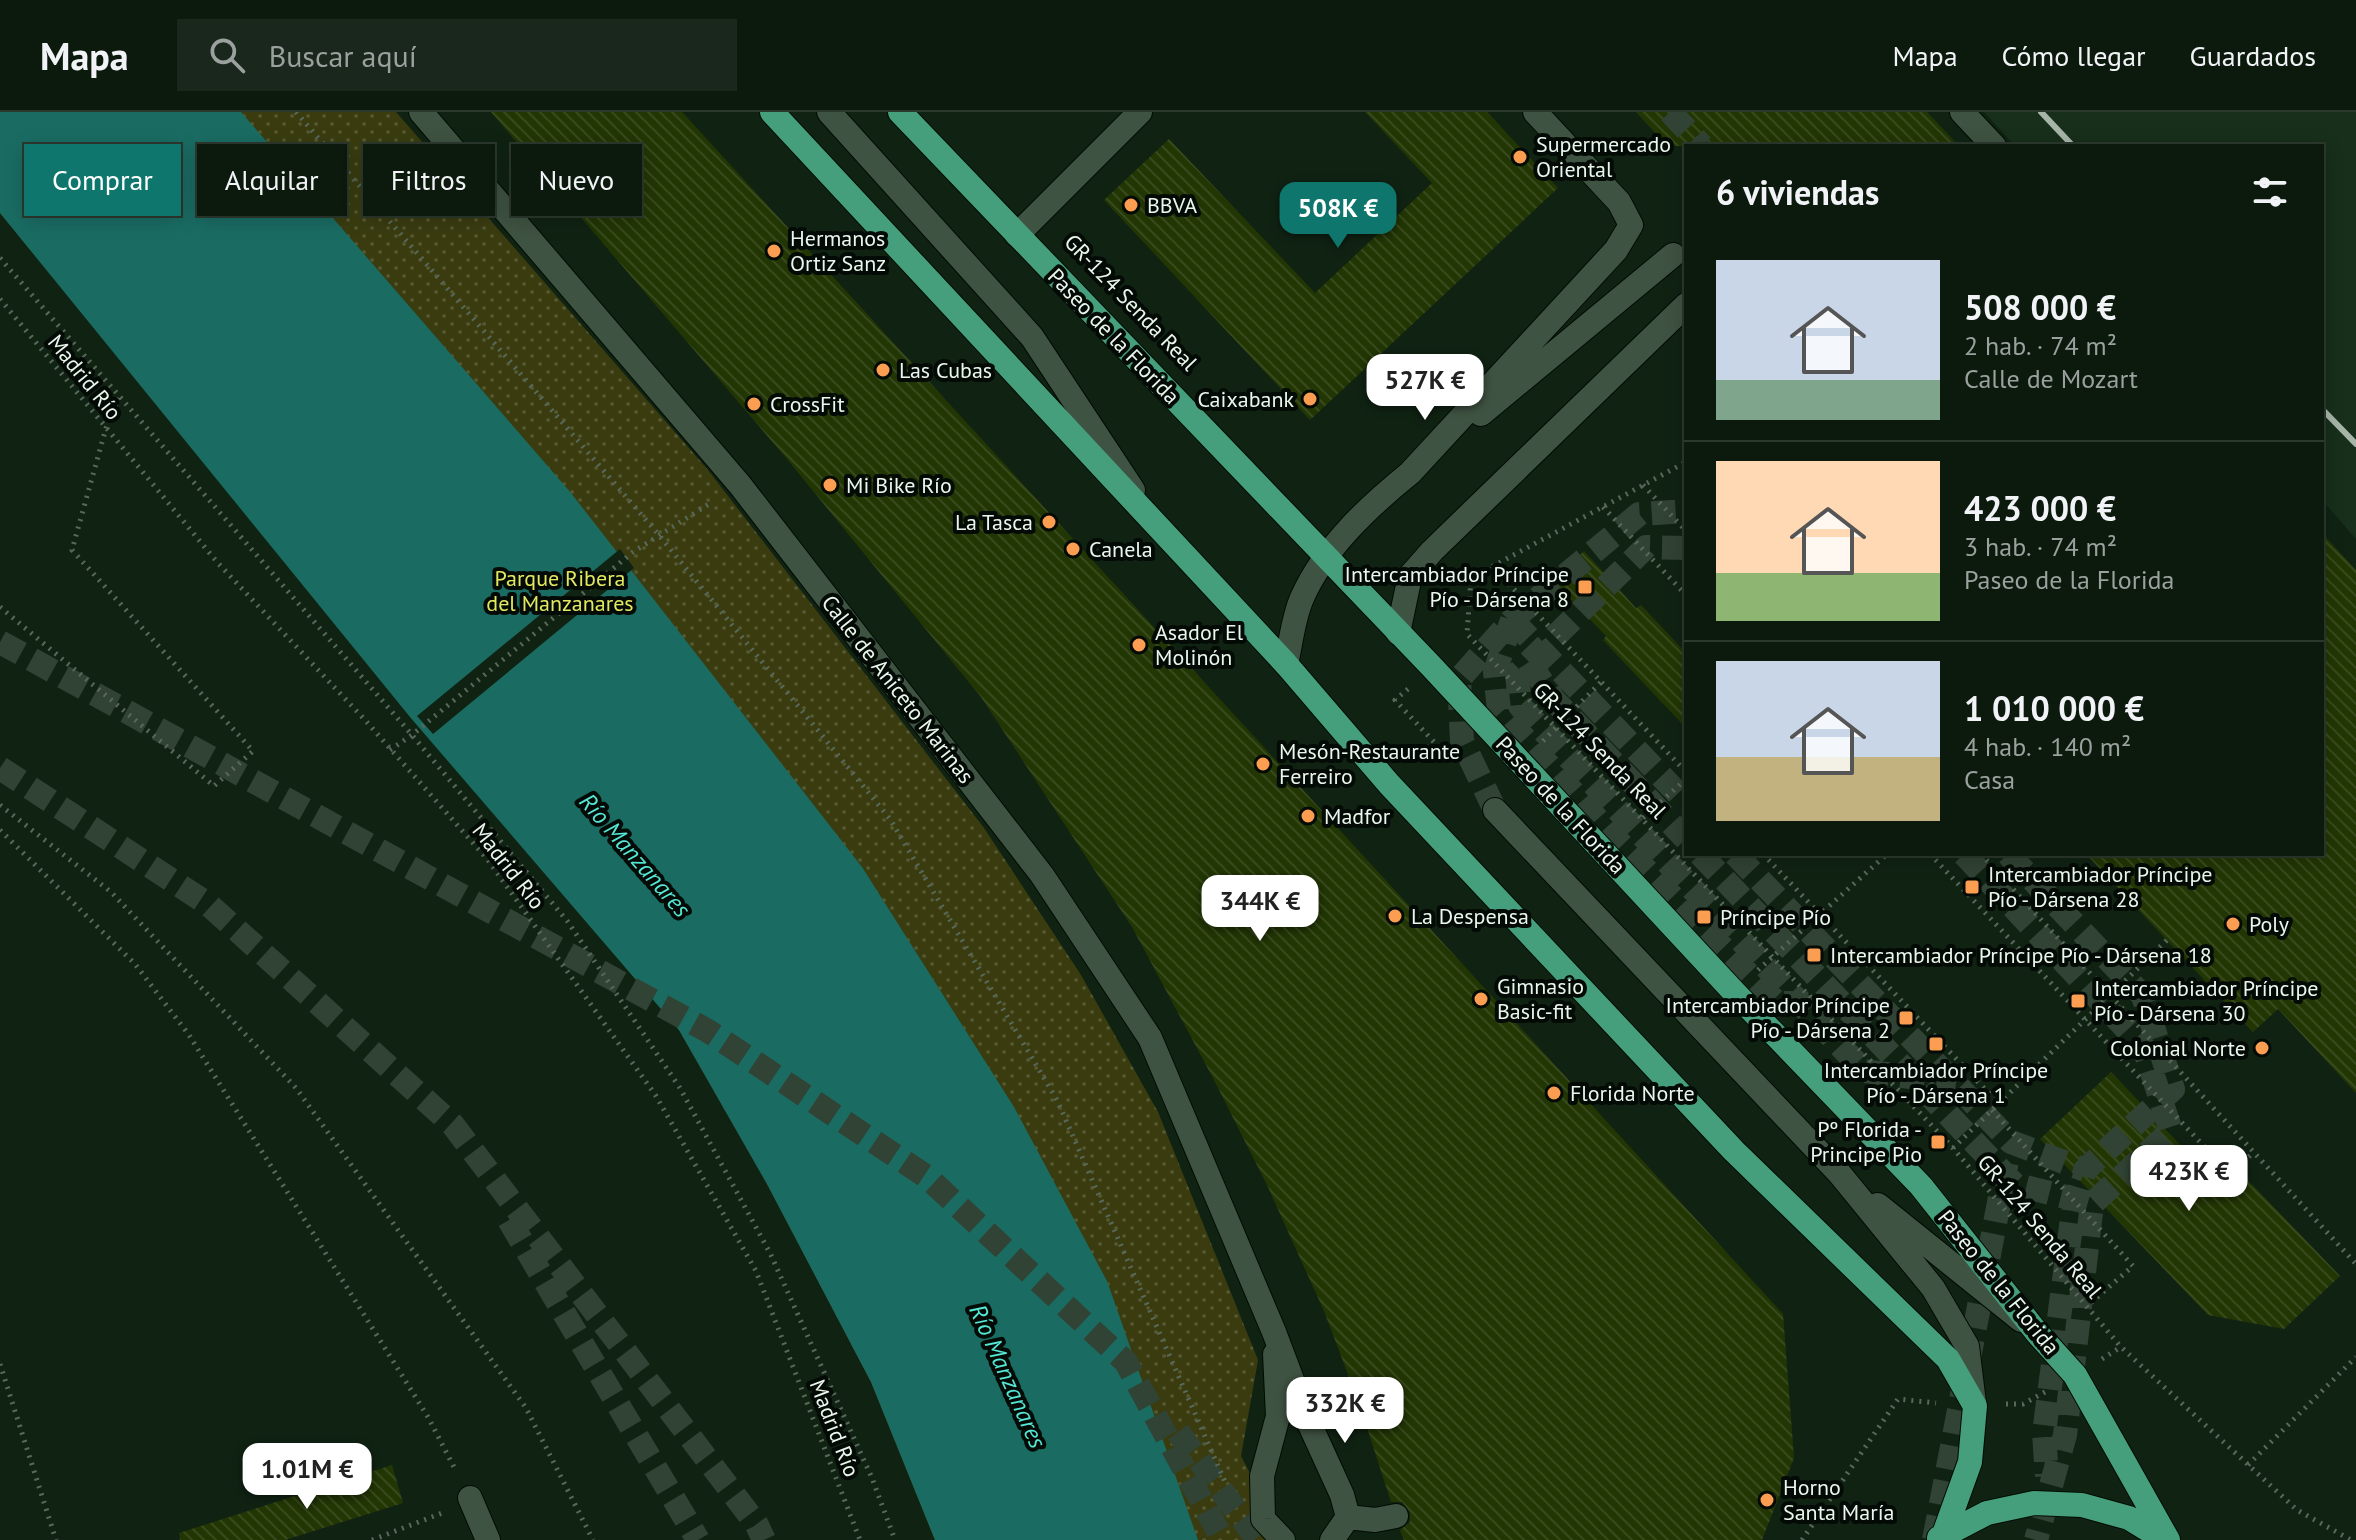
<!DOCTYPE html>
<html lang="es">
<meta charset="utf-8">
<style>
:root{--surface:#0c1a0e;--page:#1a271c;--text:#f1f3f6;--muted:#9aa19e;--line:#2c382e;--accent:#0f766e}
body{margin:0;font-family:"PT Sans",sans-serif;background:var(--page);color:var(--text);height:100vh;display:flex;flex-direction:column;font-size:30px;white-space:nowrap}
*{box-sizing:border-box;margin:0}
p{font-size:26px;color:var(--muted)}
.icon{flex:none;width:44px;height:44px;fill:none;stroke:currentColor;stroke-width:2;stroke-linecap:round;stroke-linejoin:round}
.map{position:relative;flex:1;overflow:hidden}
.sheet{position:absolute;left:1684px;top:32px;width:640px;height:712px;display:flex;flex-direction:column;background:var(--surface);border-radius:0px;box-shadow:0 4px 20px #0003,0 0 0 2px var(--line)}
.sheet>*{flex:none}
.banner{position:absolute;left:24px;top:32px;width:760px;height:72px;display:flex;gap:16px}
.price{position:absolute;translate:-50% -68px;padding:0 18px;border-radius:16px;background:#fff;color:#222;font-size:26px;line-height:52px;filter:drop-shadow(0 2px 4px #0008)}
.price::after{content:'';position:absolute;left:50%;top:48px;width:24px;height:18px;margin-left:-12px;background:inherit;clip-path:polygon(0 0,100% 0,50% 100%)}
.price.active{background:var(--accent);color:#fff}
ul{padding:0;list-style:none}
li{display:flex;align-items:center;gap:24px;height:200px;padding:0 32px}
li+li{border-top:2px solid var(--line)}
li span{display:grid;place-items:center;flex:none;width:224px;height:160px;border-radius:0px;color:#555}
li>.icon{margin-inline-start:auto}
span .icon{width:96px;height:96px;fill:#fffc;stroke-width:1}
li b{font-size:34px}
h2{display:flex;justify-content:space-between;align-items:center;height:96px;padding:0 32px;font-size:34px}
.chip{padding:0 28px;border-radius:0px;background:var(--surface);box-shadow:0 4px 20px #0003,0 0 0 2px var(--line);font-size:28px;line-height:72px}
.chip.active{background:var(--accent);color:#fff}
header{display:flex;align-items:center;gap:48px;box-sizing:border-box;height:112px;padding:0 40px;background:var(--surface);border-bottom:2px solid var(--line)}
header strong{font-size:38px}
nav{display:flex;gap:44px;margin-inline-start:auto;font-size:28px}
.search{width:560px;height:72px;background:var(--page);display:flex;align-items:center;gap:20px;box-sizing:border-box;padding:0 28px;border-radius:0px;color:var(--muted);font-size:30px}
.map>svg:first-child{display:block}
</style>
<header>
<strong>Mapa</strong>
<div class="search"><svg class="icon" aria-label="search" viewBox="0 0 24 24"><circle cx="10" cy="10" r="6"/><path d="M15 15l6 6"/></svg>Buscar aquí</div>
<nav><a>Mapa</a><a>Cómo llegar</a><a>Guardados</a></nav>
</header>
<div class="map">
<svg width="2356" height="1428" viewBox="0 0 2356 1428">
<defs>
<pattern id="green-dots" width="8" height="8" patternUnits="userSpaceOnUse" patternTransform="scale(2)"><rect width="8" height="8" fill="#3a3c10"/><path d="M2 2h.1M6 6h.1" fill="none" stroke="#575933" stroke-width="1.8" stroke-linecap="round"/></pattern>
<pattern id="building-back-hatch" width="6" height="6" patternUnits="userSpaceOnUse" patternTransform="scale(2)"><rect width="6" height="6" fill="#223604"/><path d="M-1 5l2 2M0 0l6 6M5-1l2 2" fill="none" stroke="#384a1c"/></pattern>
</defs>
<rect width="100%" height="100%" fill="#102313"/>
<path fill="#172f1b" d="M1984,0H2356V427L2322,388V34H2015Z"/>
<path fill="url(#green-dots)" d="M0,0H396L708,358L984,716L1081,863L1158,1000L1258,1248L1241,1344L1285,1428H935L871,1270L767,1072L679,918L0,101Z"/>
<path fill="#1a6c63" d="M0,0H241L571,381L862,755L1014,995L1107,1169L1198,1428H935L871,1270L767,1072L679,918L410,605L0,101Z"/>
<path fill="#102313" d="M620,437L634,456L433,622L417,604Z"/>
<path fill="url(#building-back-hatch)" d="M491,0H682L1783,1202L1794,1346L1762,1428H1404L1400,1418L1410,1410V1400L1402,1390H1391L1360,1294L1324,1199L1267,1073L1213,966L1132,815L981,585L787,347Z
M1365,0H1487L1558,76L1310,308L1104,88L1169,27L1315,181L1432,71Z
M1636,0H1927L1959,34H1667Z
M2322,421L2356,458V981L2278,897L2253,920L2086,742H2322Z
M1584,439L1636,496L1641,493L1686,541V616L1603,528L1606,524L1552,468Z
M2111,960L2226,1081L2244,1064L2340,1164L2284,1217L2208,1203L2040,1027Z
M392,1353L403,1391L285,1428H180L179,1421Z"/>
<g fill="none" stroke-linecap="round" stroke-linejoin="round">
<path stroke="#314334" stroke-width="24" stroke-dasharray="24 12" stroke-linecap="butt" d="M1670,0L1702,34
M1686,436L1646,435L1517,562L1520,594L1864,959L1956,971
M1512,508L1495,560L1499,598L1607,718L1777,891L1840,892
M1512,508L1686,690
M1529,550L1554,588L1686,727
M1495,698L1462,629L1459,567L1512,508L1639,402L1686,399
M1700,742L2014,1072L2090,1091
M1735,742L2011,1030L2085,1058
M1964,742L2144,936L2171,1019L2092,1092L2065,1323L2036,1428
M2008,742L2143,884L2173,977L2085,1058L2073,1099L2044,1321L2047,1364
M1934,1428L2007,1049"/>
<path stroke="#314334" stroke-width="24" stroke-dasharray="24 12" stroke-linecap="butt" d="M0,530L708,919L927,1065L1126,1250L1223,1428
M0,656L208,792L453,1013L757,1413L764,1428
M509,1108L698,1428
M1178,1320L1258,1428"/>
<defs>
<path id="minor" d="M421,0L740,373L1042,763L1150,926L1274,1220L1305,1302L1342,1383L1348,1405L1332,1428
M829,0L1032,225L1133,378
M1962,0L1994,34
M1017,123L1140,0
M1481,302L1673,143
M1398,521L1410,464L1432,439L1686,193
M1286,552C1291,531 1293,506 1302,486C1324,436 1368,395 1410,361L1616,138L1631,113L1619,90L1535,0
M1495,698L1839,1061L1933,1176L1967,1234L1974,1291
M1878,1093L2021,1208
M1275,1242L1278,1304L1262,1364L1263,1407L1283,1428
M470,1386L488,1428
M1348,1405L1375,1408L1396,1404"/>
<path id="major" d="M772,0L1286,552L1389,672L1734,1039L1948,1247L1975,1294L1970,1350L1944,1422
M900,0L1432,555L1734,880L1921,1074L2038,1222L2075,1263L2168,1428
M1939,1426L1987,1401L2034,1391L2082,1393L2129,1406L2165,1428"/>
</defs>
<use href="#minor" stroke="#000c02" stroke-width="26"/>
<use href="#major" stroke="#000c02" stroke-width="26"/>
<path stroke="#58685a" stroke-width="5" stroke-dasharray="2 6" stroke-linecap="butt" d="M296,0L658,422L890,707L1057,988L1226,1372
M0,146L412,623L568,810L680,976L770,1141L872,1366L895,1428
M0,187L217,450L365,608L488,748L656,984L756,1159L860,1428
M1643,373L1686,419
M1603,395L1686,483
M1492,454L1686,660
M1460,458L1471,466L1467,522L1953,1036L2121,1235L2297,1398L2351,1428
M1471,466L1686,350
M0,495L214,674L253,639L72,438L106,316L119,286
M1408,577L1395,588L1434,630L1413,649
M1543,629L1601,570
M390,638L412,623L633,440L712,390
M0,693L111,780L296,976L526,1296L593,1428
M1643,706L1686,667
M0,718L135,852L189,923L428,1305L456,1359
M1763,742L1998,991
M1930,742L2230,1062L2254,1040
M1981,742L2356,1152
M1758,858L1887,742
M1992,998L2133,1154L2087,1194
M1953,1036L2167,828
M2102,1247L2121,1235
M0,1252L56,1428
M2006,1292H2023L2045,1280
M2248,1353L2356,1245
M372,1428L442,1401
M1802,1428L1898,1287L1936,1291"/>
<use href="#minor" stroke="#3f5342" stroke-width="24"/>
<use href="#major" stroke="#469f7c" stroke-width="24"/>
<path stroke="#a7b5a9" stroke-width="6" d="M2041,0L2073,34
M2322,297L2356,332"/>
</g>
<g fill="#fb9e52" stroke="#040a05" stroke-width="3">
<circle cx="1520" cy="45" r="8"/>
<circle cx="1131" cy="93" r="8"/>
<circle cx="774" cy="139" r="8"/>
<circle cx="883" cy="258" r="8"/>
<circle cx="1310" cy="287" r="8"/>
<circle cx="754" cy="292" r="8"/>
<circle cx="830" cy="373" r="8"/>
<circle cx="1049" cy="410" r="8"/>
<circle cx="1073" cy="437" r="8"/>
<rect x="1577" y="467" width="16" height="16" rx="4"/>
<circle cx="1139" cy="533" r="8"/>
<circle cx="1263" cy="652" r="8"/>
<circle cx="1308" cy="704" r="8"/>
<rect x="1964" y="767" width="16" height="16" rx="4"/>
<circle cx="1395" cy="804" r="8"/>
<rect x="1696" y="797" width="16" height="16" rx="4"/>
<circle cx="2233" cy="812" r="8"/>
<rect x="1806" y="835" width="16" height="16" rx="4"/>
<circle cx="1481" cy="887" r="8"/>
<rect x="2070" y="881" width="16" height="16" rx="4"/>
<rect x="1898" y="898" width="16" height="16" rx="4"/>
<rect x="1928" y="924" width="16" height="16" rx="4"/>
<circle cx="2262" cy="936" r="8"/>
<circle cx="1554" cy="981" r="8"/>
<rect x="1930" y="1022" width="16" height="16" rx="4"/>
<circle cx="1767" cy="1388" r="8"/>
</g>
<g text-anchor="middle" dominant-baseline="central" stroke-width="8" stroke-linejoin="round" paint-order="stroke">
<g font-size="22" fill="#ebf7ec" stroke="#040a05" text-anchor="start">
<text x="1536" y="32">Supermercado<tspan x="1536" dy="25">Oriental</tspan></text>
<text x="1147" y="93">BBVA</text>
<text x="790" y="126">Hermanos<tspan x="790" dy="25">Ortiz Sanz</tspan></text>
<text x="899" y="258">Las Cubas</text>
<text x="1294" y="287" text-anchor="end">Caixabank</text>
<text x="770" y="292">CrossFit</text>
<text x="846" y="373">Mi Bike Río</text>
<text x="1033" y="410" text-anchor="end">La Tasca</text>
<text x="1089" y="437">Canela</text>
<text x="1569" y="462" text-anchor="end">Intercambiador Príncipe<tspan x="1569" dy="25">Pío - Dársena 8</tspan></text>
<text x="1155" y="520">Asador El<tspan x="1155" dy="25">Molinón</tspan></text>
<text x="1279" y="639">Mesón-Restaurante<tspan x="1279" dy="25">Ferreiro</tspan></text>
<text x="1324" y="704">Madfor</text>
<text x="1988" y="762">Intercambiador Príncipe<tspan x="1988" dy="25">Pío - Dársena 28</tspan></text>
<text x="1411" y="804">La Despensa</text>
<text x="1720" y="805">Príncipe Pío</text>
<text x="2249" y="812">Poly</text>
<text x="1830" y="843">Intercambiador Príncipe Pío - Dársena 18</text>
<text x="1497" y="874">Gimnasio<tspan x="1497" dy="25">Basic-fit</tspan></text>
<text x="2094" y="876">Intercambiador Príncipe<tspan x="2094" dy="25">Pío - Dársena 30</tspan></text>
<text x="1890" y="893" text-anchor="end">Intercambiador Príncipe<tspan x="1890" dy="25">Pío - Dársena 2</tspan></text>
<text x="2246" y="936" text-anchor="end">Colonial Norte</text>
<text x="1936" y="958" text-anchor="middle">Intercambiador Príncipe<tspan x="1936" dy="25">Pío - Dársena 1</tspan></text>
<text x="1570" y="981">Florida Norte</text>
<text x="1922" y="1017" text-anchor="end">Pº Florida -<tspan x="1922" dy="25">Principe Pio</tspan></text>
<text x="1783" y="1375">Horno<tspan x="1783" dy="25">Santa María</tspan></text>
</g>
<g font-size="22" fill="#ebf7ec" stroke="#040a05">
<text transform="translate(1131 190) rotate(46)">GR-124 Senda Real</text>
<text transform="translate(1114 224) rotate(46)">Paseo de la Florida</text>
<text transform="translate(85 265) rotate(51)">Madrid Río</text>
<text transform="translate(898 577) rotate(52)">Calle de Aniceto Marinas</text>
<text transform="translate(1600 638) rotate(46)">GR-124 Senda Real</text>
<text transform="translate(1561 693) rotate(47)">Paseo de la Florida</text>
<text transform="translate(509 754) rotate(52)">Madrid Río</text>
<text transform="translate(2040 1114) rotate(50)">GR-124 Senda Real</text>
<text transform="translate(1999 1170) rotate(51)">Paseo de la Florida</text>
<text transform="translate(835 1316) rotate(69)">Madrid Río</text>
</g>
<g font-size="22" fill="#e2e960" stroke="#040a05">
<text x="560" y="466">Parque Ribera<tspan x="560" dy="25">del Manzanares</tspan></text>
</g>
<g font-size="24" font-style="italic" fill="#54e7d6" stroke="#040a05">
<text transform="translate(635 743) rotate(49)">Río Manzanares</text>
<text transform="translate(1008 1264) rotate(66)">Río Manzanares</text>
</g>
</g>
</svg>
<b class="price active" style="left:1338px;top:138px">508K €</b>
<b class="price" style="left:1425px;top:310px">527K €</b>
<b class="price" style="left:1260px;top:831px">344K €</b>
<b class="price" style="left:2189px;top:1101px">423K €</b>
<b class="price" style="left:1345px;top:1333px">332K €</b>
<b class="price" style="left:307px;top:1399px">1.01M €</b>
<div class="banner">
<a class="chip active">Comprar</a>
<a class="chip">Alquilar</a>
<a class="chip">Filtros</a>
<a class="chip">Nuevo</a>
</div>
<section class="sheet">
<h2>6 viviendas<svg class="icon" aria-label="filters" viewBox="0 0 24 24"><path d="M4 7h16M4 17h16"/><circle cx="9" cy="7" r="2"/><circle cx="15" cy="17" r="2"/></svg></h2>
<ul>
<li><span style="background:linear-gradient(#c9d6e8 75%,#7fa58c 0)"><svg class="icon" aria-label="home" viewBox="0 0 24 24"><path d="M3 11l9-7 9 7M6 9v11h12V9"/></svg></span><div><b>508 000 €</b><p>2 hab. · 74 m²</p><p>Calle de Mozart</p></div></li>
<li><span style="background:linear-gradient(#ffd9b3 70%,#8fb573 0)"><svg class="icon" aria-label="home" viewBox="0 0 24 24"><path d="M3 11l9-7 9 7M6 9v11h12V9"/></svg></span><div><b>423 000 €</b><p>3 hab. · 74 m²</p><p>Paseo de la Florida</p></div></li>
<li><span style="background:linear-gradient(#c9d6e8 60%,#c2b280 0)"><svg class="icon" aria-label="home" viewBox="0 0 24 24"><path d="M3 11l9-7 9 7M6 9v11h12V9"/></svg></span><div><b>1 010 000 €</b><p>4 hab. · 140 m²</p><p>Casa</p></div></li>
</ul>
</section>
</div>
